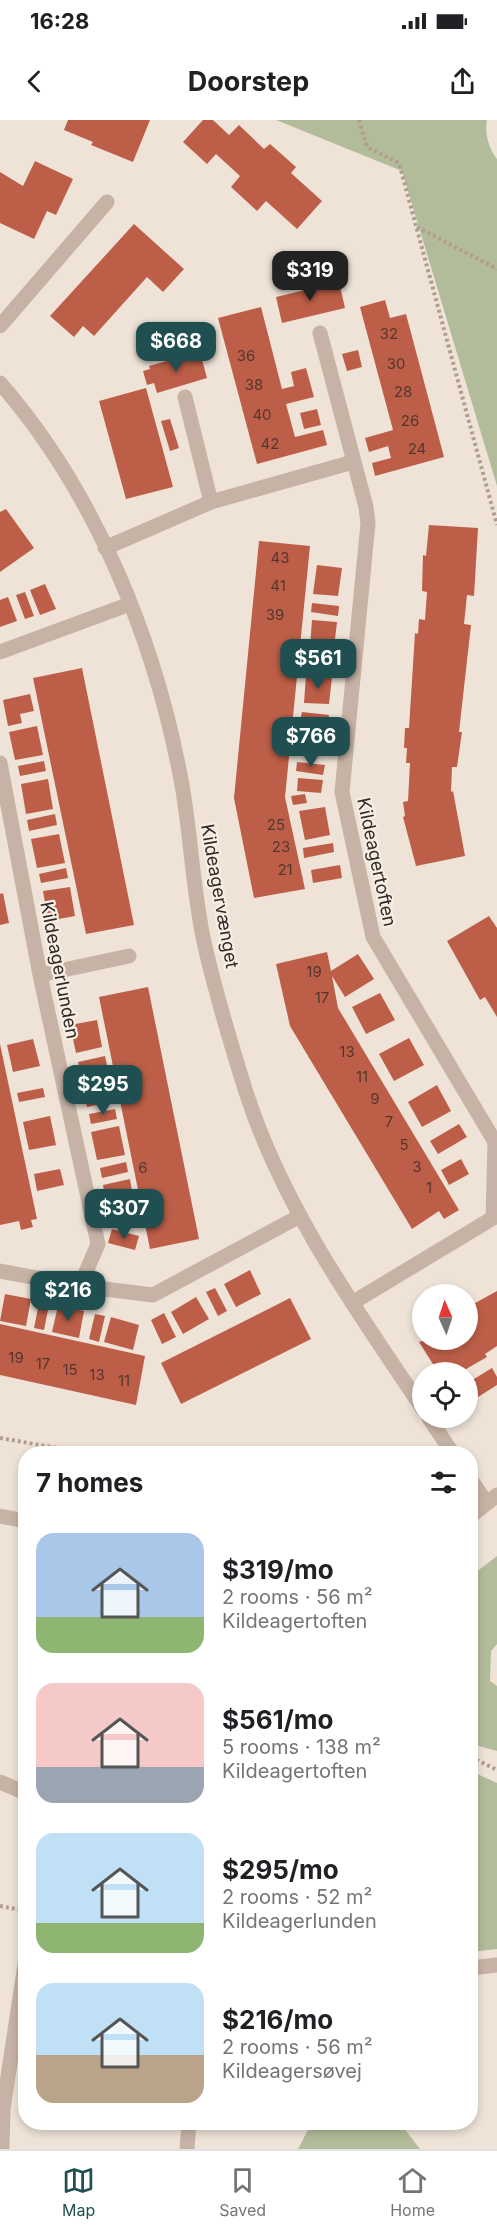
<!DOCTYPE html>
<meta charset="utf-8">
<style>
:root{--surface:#fff;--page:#f2f2f2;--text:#202124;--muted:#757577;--line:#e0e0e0;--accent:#1f4f50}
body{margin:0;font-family:Inter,sans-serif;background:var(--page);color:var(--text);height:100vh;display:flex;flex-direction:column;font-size:22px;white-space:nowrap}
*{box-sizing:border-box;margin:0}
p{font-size:20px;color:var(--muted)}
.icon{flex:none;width:33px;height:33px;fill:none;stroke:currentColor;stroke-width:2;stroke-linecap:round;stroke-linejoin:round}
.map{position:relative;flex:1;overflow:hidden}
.details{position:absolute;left:18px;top:1326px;width:460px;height:684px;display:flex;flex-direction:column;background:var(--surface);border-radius:24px;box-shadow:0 3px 9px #0003}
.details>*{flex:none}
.needle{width:39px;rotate:357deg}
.buttons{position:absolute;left:412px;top:1164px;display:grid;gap:12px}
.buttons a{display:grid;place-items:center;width:66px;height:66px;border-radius:50%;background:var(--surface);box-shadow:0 3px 9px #0003;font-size:30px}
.price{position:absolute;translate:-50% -51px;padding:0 14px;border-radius:12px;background:var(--accent);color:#fff;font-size:20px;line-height:39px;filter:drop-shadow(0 2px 3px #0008)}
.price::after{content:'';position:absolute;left:50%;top:36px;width:18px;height:14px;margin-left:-9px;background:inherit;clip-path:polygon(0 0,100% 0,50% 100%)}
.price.selected{background:#222;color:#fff}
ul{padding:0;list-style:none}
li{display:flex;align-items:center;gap:18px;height:150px;padding:0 18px}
li span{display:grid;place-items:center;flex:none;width:168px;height:120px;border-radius:18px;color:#555}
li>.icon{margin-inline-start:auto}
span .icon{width:72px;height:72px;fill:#fffc;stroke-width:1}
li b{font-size:26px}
h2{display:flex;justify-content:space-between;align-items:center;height:72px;padding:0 18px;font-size:26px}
.status{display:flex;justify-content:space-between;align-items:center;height:42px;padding:0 30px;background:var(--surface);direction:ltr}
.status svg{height:16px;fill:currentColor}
header{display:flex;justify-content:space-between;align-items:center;height:78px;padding:0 18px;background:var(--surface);font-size:27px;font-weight:700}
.tabs{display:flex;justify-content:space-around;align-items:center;height:84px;border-top:2px solid var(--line);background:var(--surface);font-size:16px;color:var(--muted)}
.tabs a{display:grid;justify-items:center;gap:3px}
.tabs .selected{color:var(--accent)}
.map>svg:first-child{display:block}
</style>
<div class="status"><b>16:28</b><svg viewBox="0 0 49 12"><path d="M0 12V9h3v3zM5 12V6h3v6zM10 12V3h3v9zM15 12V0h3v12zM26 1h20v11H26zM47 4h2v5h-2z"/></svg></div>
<header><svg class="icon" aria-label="back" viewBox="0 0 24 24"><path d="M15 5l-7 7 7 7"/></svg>Doorstep<svg class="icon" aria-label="share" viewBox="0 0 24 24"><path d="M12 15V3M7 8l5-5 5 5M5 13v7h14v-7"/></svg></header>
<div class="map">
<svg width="497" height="2029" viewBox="0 0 497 2029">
<rect width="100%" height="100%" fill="#efe3d8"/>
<path fill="#b2bc9a" d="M276,0H487C484,12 489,30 497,39V366L402,51Z
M497,1436V1524L491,1531L490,1561L497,1566V1631L471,1624V1456Z
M471,1651L497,1663V1829L471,1832Z
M312,2002L400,2003L420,2029H298Z"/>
<path fill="#bd5f48" d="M68,0H150L133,42L91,25L93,22L64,10Z
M203,0H213L229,15L239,5L264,29L270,24L296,47L291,53L322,81L297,109L266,81L257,91L231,67L240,56L216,34L207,44L183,22Z
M35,41L73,59L56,95L47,91L34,119L0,103V52L23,66Z
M134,104L184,149L163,172L147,157L94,216L83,206L74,217L50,196Z
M339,162L345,188L282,203L276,177Z
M385,180L390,198L406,194L444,337L375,356L372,343L391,338L388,326L369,332L365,318L393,310L360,187Z
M261,187L282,269L294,266L291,252L306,248L314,277L286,284L295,317L323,310L327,325L257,344L218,198Z
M358,230L362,247L347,251L342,234Z
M200,232L207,258L157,273L154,263L147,265L143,251L150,249L149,246Z
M146,268L173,367L126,379L99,281Z
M317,289L321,305L304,309L300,293Z
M170,299L179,328L170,331L161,301Z
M6,389L34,428L0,452V392Z
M429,405L478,408L474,476L467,475L464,504L471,505L459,612H462L457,647H452L451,672L453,671L465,736L416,746L403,697L405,696L403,682L408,681L410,643H406L407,628H404L405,608H409L415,513L418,514L419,499L425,500L427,472L422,471L423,435L426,436Z
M259,421L310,426L285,677L305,769L254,778L234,678Z
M317,445L342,448L338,476L313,474Z
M45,464L56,489L40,495L30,470Z
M25,472L34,496L25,499L16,475Z
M8,477L17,501L0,507V480Z
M312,483L339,486L338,496L311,492Z
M312,500L337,502L334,528L310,526Z
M306,537L333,541L332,550L305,547Z
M82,548L134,805L86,814L33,558Z
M306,555L332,557L329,584L304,583Z
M30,574L34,591L20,594L22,603L8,606L3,580Z
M302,592L329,595L328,605L300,601Z
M37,606L43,635L15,640L9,612Z
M303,608L329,610L327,636L301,635Z
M44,641L46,651L20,656L18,646Z
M297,642L325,645L323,655L296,651Z
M298,658L323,660L321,673L297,671Z
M48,659L53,689L26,694L21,664Z
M305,674L307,683L293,685L291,676Z
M325,687L330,715L305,720L299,691Z
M55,694L57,705L29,711L27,700Z
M59,714L65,743L37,748L31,719Z
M333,723L334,732L304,738L303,728Z
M340,745L342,758L313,763L311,750Z
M66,748L68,758L41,763L39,754Z
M70,767L75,796L48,801L43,771Z
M3,773L9,803L0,805V774Z
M489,796L497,808V897L485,877L480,880L447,821Z
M327,832L331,851L358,834L374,859L345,877L332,856L338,888L459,1090L444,1099L439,1091L412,1109L290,906L276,844Z
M148,867L199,1119L150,1129L99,877Z
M380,873L395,900L366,914L352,887Z
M97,900L102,927L76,933L70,905Z
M409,918L424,945L394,961L379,934Z
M33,919L40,946L13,952L7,925Z
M0,924L37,1099L31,1100L33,1107L21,1110L19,1101L0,1105Z
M105,936L107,945L80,951L78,942Z
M108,953L114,981L87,987L81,959Z
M437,965L451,991L422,1007L408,982Z
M43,968L45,977L19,982L17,973Z
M115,989L117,999L91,1004L89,994Z
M50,996L56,1025L29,1030L23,1002Z
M459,1004L467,1017L438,1034L430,1021Z
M119,1006L125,1035L97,1040L91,1012Z
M461,1039L469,1054L449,1065L441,1050Z
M126,1042L128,1052L102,1058L100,1048Z
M60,1049L64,1065L37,1071L34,1054Z
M130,1059L135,1089L108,1093L103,1065Z
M137,1093L139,1103L112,1108L110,1098Z
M112,1109L139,1116L135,1130L108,1123Z
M250,1150L261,1174L236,1187L224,1164Z
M215,1168L227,1191L218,1196L206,1172Z
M497,1171V1226L485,1234L487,1237L461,1252H455L452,1248L438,1252L419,1222L425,1220H468V1187Z
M5,1174L31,1179L26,1206L0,1201Z
M196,1177L209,1199L183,1214L171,1192Z
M290,1178L311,1219L181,1284L161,1243Z
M39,1183L49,1185L44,1210L34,1208Z
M58,1186L84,1191L79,1218L52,1212Z
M164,1193L176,1217L162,1224L151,1200Z
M95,1194L105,1196L99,1222L89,1219Z
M111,1197L139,1205L133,1230L104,1222Z
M0,1204L145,1236L136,1285L0,1255Z
M492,1248L497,1257V1265L478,1277L469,1262Z"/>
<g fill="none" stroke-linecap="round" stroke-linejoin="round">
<path stroke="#b19d90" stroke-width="4" stroke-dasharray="3 3" stroke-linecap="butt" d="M359,0L367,27L399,43L497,405
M417,107L497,149
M0,1318L92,1334
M471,1637L497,1650
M0,1786L26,1791"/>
<path stroke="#c6b3a5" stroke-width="15" d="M0,206L107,82
M320,213L366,387L368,403L342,672L373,817L495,1022L493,1098L352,1183
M0,263C96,373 156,522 182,665C191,717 193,771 204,822C215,871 230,921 245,969C282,1086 355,1188 423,1289
M185,277L211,382
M105,428L211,382L353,342
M0,532L130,484
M0,643L40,855L98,1124L80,1166
M40,855L129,836
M0,1151L80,1166L153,1175L300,1096
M429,1298L453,1334
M471,1360L486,1382
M0,1396L26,1401
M471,1396L497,1375
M0,1662L26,1673
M471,1848L497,1845
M2,2029L3,1989L26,1838
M187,2029L189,2002"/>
</g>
<g text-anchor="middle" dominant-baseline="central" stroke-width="4.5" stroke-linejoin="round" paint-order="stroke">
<g font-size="15" fill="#55362e">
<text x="389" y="213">32</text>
<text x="246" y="235">36</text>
<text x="396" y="243">30</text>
<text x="254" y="264">38</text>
<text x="403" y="271">28</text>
<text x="262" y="294">40</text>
<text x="410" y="300">26</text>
<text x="270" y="323">42</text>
<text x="417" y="328">24</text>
<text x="280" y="437">43</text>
<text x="278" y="465">41</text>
<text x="275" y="494">39</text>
<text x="276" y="704">25</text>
<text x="281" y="726">23</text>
<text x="285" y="749">21</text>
<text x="314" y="851">19</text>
<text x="322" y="877">17</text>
<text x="347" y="931">13</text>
<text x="362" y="956">11</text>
<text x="375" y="978">9</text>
<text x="389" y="1001">7</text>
<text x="404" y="1024">5</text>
<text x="417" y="1046">3</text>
<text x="143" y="1047">6</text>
<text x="429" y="1067">1</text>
<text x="16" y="1237">19</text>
<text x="43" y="1243">17</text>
<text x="70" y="1249">15</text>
<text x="97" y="1254">13</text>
<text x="124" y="1260">11</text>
</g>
<g font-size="18" fill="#322926" stroke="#f7eee4">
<text transform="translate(377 742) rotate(78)">Kildeagertoften</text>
<text transform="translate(220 776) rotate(80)">Kildeagervænget</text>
<text transform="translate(60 850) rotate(79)">Kildeagerlunden</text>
</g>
</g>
</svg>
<div class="buttons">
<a><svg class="needle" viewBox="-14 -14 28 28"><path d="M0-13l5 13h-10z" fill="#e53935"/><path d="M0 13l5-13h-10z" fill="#757577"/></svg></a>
<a><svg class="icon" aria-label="locate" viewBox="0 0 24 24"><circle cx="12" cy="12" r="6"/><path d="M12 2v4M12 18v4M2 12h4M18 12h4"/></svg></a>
</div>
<b class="price selected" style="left:310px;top:182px">$319</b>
<b class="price" style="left:176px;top:253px">$668</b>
<b class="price" style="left:318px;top:570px">$561</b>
<b class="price" style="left:311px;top:648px">$766</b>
<b class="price" style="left:103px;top:996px">$295</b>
<b class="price" style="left:124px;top:1120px">$307</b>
<b class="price" style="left:68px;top:1202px">$216</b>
<section class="details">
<h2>7 homes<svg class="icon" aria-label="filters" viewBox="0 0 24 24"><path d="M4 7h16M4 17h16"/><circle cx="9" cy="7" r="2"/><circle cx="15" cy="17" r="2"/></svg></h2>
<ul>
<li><span style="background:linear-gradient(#a9c7e8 70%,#8fb573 0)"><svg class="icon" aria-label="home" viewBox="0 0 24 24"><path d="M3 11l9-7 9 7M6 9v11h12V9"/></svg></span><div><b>$319/mo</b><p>2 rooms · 56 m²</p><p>Kildeagertoften</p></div></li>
<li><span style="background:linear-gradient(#f6c9c9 70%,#9aa5b1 0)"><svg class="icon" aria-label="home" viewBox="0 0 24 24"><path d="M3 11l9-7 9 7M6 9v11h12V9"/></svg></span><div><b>$561/mo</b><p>5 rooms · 138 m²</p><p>Kildeagertoften</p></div></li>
<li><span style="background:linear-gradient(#bfe0f5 75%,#8fb573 0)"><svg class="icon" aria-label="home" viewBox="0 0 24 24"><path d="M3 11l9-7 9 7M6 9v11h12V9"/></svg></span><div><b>$295/mo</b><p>2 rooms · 52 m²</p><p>Kildeagerlunden</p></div></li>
<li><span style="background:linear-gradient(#bfe0f5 60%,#b9a48a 0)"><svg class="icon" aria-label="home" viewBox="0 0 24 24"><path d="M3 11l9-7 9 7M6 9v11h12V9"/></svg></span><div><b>$216/mo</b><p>2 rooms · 56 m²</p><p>Kildeagersøvej</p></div></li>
</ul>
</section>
</div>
<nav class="tabs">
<a class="selected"><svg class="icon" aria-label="map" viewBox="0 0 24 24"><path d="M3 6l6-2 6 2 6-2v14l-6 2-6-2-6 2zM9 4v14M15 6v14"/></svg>Map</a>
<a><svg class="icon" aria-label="saved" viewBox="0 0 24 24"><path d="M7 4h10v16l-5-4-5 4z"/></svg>Saved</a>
<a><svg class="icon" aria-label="home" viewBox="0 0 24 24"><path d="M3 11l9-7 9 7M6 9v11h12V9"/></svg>Home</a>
</nav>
